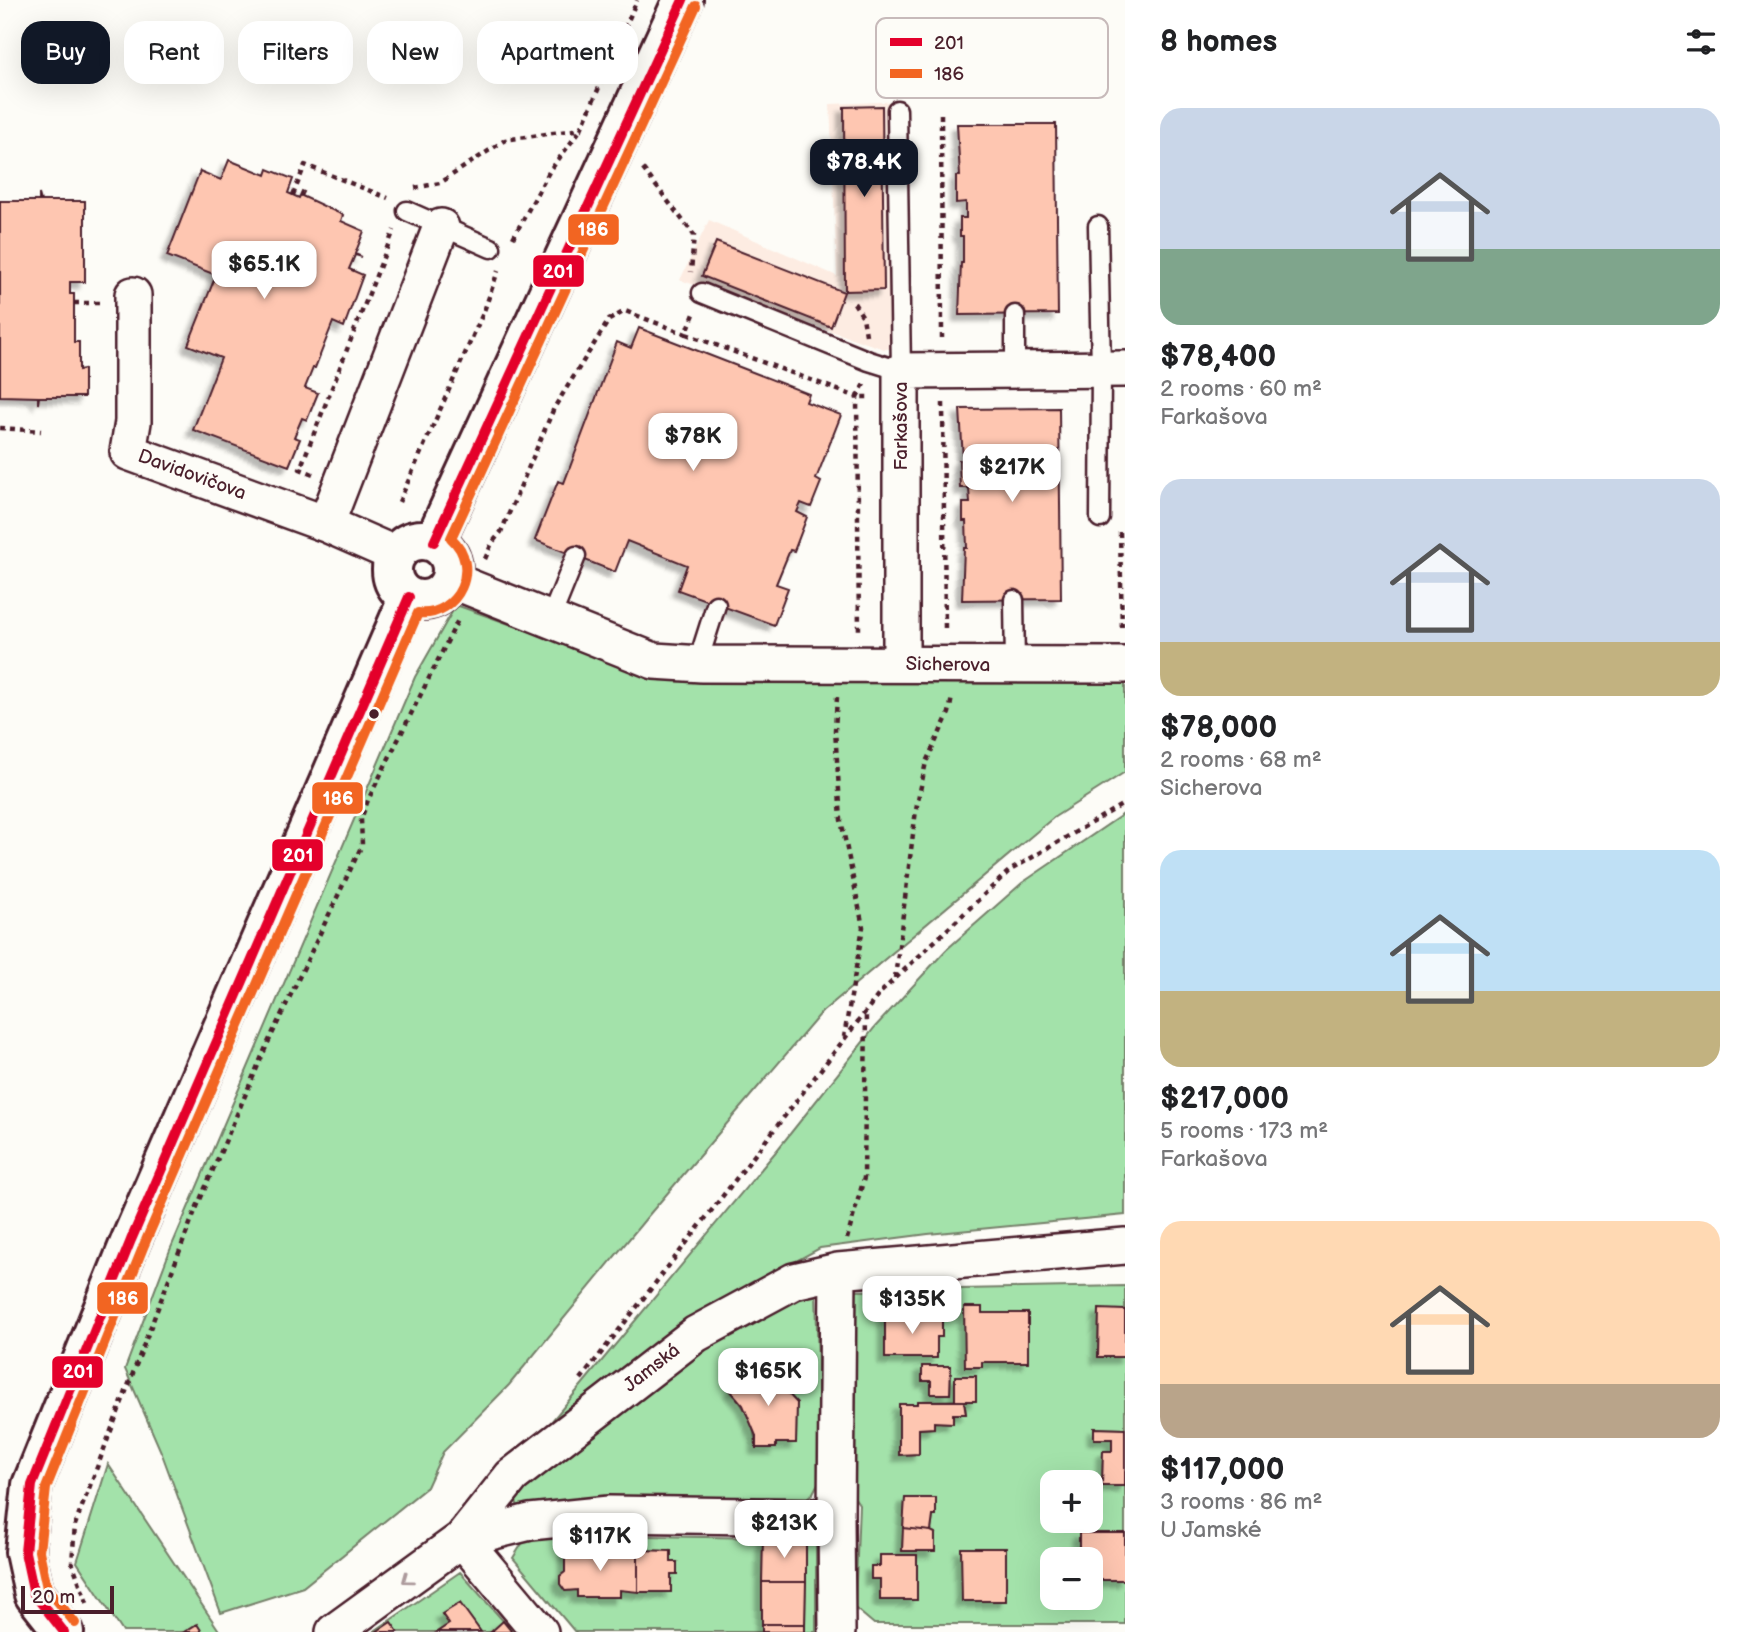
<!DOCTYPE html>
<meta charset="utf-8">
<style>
:root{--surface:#fff;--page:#f2f2f2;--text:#202124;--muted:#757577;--accent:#111827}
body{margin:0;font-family:"Balsamiq Sans",sans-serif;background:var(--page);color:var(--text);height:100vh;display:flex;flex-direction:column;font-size:26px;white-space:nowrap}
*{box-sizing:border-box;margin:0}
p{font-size:23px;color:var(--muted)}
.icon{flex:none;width:38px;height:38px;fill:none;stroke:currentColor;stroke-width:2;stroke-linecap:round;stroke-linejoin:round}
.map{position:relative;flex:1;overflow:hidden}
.drawer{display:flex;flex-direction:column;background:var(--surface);width:630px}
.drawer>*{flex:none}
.banner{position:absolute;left:21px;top:21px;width:665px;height:63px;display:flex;gap:14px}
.tools{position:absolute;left:1040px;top:1470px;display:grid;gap:14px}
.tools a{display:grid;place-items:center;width:63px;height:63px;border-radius:14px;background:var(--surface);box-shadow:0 7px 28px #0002;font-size:35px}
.scale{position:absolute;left:21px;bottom:18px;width:93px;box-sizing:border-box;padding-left:7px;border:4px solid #4a1f2b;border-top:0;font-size:19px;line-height:24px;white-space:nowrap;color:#4a1f2b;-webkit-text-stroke:5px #fdfcf7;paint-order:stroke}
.price{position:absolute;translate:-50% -60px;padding:0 16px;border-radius:14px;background:#fff;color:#222;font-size:23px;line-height:46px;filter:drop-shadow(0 2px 4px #0008)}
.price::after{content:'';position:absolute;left:50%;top:42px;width:21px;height:16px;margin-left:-10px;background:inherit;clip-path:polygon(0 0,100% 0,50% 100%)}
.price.active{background:var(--accent);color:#fff}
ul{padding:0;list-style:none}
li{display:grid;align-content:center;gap:14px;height:371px;padding:0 35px}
li span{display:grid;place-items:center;height:217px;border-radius:21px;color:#555}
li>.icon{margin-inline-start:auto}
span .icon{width:126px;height:126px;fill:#fffc;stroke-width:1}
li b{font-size:30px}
h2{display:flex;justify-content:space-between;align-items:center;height:84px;padding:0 35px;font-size:30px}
.tag{padding:0 24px;border-radius:21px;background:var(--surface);box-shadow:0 7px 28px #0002;font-size:24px;line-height:63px}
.tag.active{background:var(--accent);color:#fff}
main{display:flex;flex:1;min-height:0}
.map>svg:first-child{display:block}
</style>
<main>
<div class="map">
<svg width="1125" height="1632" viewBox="0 0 1125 1632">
<defs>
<filter id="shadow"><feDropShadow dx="-6" dy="6" stdDeviation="2" flood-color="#0004"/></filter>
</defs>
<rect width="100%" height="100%" fill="#fdfcf7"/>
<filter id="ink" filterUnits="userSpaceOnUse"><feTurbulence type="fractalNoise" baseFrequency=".0143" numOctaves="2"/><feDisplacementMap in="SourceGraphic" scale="14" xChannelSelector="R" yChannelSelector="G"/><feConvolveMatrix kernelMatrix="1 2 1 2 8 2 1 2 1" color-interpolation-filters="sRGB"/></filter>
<g filter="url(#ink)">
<path fill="#fdece2" d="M906,101L908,349H884L680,280L709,220L837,276L830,104Z"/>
<path fill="#a3e2aa" stroke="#76806a" stroke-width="2" fill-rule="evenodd" d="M456,605L649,674L1125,684V772L1053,818L822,1012L648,1216L509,1385L443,1452L427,1487L303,1587L221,1613L162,1454L125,1369L170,1250L415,677Z
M1125,813V1215L928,1234L820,1248L680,1324L551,1422L778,1149L875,1027L946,950L1022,883Z
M1125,1286V1310H1099L1098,1356L1125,1357V1429L1094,1428V1438L1112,1439V1451H1103L1102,1485L1125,1486V1533H1079V1559H1052V1598H1090V1580H1125V1624H874L855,1608L859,1504L851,1492L853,1291ZM982,1307V1367H965V1308ZM885,1315H937L942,1337H937V1358H885ZM922,1366H951L950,1394H932L931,1381L922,1380ZM972,1400L964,1401L966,1413L953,1414V1423L934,1422V1428L919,1429V1454L899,1455L900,1405L918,1404V1401ZM1052,1482H1090V1521H1052ZM905,1498H936V1516H933L931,1531L935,1533L902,1550ZM962,1548H1006V1600H962ZM880,1555H917L916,1600H880V1579H871V1567L880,1566Z
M816,1291L821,1477L813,1493L803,1501L520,1511L512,1492L711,1338ZM760,1363L797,1403L796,1443H776V1448L756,1447C755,1425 745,1406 730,1390Z
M108,1464L220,1632H202L196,1624L184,1632H123L77,1562Z
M528,1534L763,1538L762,1632H575L513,1558ZM566,1550H620V1553H637L639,1550L670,1551L671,1562H677L671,1574V1592L620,1590V1597L577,1590L566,1591L560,1584V1576L565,1572Z
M816,1537V1632H805L806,1539Z
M460,1572L513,1632H481L459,1603L442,1614L449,1624L437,1632H398L391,1622L373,1632Z"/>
<path fill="#fec6b1" stroke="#4a1f2b" stroke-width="2" filter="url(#shadow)" d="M882,106L884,290L845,291L844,107Z
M957,124H1056L1058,314L959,315L961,263H963V236H960V218H966V202L956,203V176H960Z
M229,160L266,175L268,169L293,179L288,193L299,198L302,191L304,192L302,196L343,215L341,221L364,231L355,254L362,257L355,255L349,269L363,275L344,327L333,322L315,368H313L305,388L318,393L307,420L302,418L294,437L300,439L289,466L193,430L221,358L188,345L216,275L167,256L200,171L221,180Z
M39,194L41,201H85V282H70V294H74V342H79V370L84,369V397H39L38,404V397L0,396V201H39Z
M716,242L844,292L831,327L702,276Z
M639,328L809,394L806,402L841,415L816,479L821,482L811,507L801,503L797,512L807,517L794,551L790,550L776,584L788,588L774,625L678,590L687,565L627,541L615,572L535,540L558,481L564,483L617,342L631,348Z
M1059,408L1061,599L962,600L964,548H967L966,521H963V503H970L969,488H960L959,460H963L960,409Z
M964,1307H982V1313H1028V1362H982V1367H965Z
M1099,1309L1125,1310V1357H1098Z
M885,1315H937V1317H942V1337H937V1358H885Z
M760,1363L797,1403L796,1443H776V1448H756V1436L743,1405L730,1390Z
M922,1366H951L950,1394H931V1381H922Z
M955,1376H976V1401H955Z
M918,1401H964L966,1414H953V1423L934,1422V1428L919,1429V1454L899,1455V1404H918Z
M1094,1428L1125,1429V1486H1102L1103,1451H1112V1439H1094Z
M905,1498H936V1516H933L931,1531L903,1528Z
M903,1528L931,1531L935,1533V1551H902Z
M1079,1533H1125V1580H1090V1559H1079Z
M763,1538L806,1539V1582H762Z
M961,1548H1006V1601H962Z
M565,1550H620V1553H637L638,1551V1592L620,1590V1597H577V1590L565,1591L560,1584V1576L565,1572Z
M638,1550L671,1551V1562H677V1574H671V1592H638Z
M880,1555H917V1600H880V1579H871V1566H880Z
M762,1582H806L805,1624H762Z
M460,1603L481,1632H437L449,1624L442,1614Z
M503,1621L512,1632H491Z
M391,1622L398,1632H376Z
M197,1624L202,1632H184Z
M762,1624H805V1632H762Z"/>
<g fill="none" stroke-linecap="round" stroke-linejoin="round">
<defs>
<path id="lane" d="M407,211L491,248
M1098,226L1101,369L1100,518
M702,293L869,361L901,371L897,110
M1015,315V370
M1014,600L1015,666
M550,620L576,556
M702,664L703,646L716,605"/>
<path id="street" d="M133,295V422L128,452L326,524L383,549L395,557
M326,524L441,227
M451,580L654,661L702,664L1125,665
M901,664V371L1125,369
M462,1539L530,1522L609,1514L836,1517
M462,1539L540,1632
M334,1632L462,1539L512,1476L696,1334L794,1281L838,1271L1125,1246
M837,1632L836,1517L838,1271"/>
<path id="secondary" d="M392 570a30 30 0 1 1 60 0a30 30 0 1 1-60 0Z
M434,542L683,0
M64,1632L34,1594L25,1552L32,1485L131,1240L409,597"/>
</defs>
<use href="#lane" stroke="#4a1f2b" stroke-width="23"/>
<use href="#street" stroke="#4a1f2b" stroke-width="40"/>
<use href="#secondary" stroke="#4a1f2b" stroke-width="44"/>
<path stroke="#4a1f2b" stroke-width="4.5" stroke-dasharray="5 5" stroke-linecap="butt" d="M941,114L942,338
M643,169L694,235L691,272
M415,188L440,183L505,140L581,129L637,0
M293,195L305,165L388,198
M513,238L549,172L581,129
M74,303H100
M854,303L863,317L866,335
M686,334L857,397L859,634
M864,384L857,397H869
M943,403L945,632
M0,428L41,431
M313,474L300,469L394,230
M399,502L484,311L498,271
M1120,532L1122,632
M485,559L492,543L501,532L554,408L609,320L625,311L686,334L694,314
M837,697L835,730L841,820L863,927L844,1037
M895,978L916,810L926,762L949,713L952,697
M847,1239L864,1178L866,1012
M581,1379L880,993L1009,871L1125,803
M87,1603L72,1562L75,1525L193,1216L266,1047L362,845L361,819L368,800L459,618"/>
<use href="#lane" stroke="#fdfcf7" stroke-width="18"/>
<use href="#street" stroke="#fdfcf7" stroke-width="35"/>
<use href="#secondary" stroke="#fdfcf7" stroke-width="38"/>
<defs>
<path id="bus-1" d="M434,542L683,0
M64,1632L34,1594L25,1552L32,1485L131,1240L409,597"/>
<path id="bus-2" d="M75,1623L47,1588L39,1551L46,1488L144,1245L418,613C459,617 482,566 451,538L696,6"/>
</defs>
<use href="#bus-1" stroke="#fdfcf7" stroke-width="16"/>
<use href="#bus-2" stroke="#fdfcf7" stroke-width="16"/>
<use href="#bus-1" stroke="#e4002b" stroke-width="10"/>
<use href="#bus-2" stroke="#f26522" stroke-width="10"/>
</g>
<defs><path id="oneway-chevron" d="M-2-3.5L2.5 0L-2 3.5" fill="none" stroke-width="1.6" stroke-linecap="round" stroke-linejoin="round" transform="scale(1.75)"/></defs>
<use stroke="#ac999b" href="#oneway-chevron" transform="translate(407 1579) rotate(144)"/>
</g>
<circle fill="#4a1f2b" stroke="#fdfcf7" stroke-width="2.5" cx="374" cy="714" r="6"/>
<g text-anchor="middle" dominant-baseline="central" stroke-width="6" stroke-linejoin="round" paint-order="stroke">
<g font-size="19" fill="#4a1f2b" stroke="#fdfcf7">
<text transform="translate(901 426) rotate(-90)">Farkašova</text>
<text transform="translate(192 475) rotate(20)">Davidovičova</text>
<text transform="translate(948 665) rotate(1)">Sicherova</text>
<text transform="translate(652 1368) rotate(-38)">Jamská</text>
</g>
</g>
<rect x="876" y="18" width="232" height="80" rx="10" fill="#fdfcf7" stroke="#c7baba" stroke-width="2"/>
<rect x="890" y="38" width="32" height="8" fill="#e4002b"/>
<rect x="890" y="69" width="32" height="9" fill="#f26522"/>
<g font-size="19" fill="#4a1f2b">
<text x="934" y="49">201</text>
<text x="934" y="80">186</text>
</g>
<g stroke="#fdfcf7" stroke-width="2.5">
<rect x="567" y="213" width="53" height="33" rx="7" fill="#f26522"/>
<rect x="532" y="254" width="53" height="34" rx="7" fill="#e4002b"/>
<rect x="311" y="781" width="53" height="34" rx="7" fill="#f26522"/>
<rect x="271" y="838" width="53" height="34" rx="7" fill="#e4002b"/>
<rect x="96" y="1281" width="53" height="34" rx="7" fill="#f26522"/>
<rect x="51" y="1355" width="53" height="34" rx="7" fill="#e4002b"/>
</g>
<g font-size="19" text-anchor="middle" font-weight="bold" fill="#fff">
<text x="593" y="236">186</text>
<text x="558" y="278">201</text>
<text x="338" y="805">186</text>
<text x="298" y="862">201</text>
<text x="123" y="1305">186</text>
<text x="78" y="1378">201</text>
</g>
</svg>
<div class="tools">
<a>+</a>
<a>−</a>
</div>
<div class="scale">20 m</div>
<b class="price active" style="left:864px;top:199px">$78.4K</b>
<b class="price" style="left:264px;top:301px">$65.1K</b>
<b class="price" style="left:693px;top:473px">$78K</b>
<b class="price" style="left:1012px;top:504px">$217K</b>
<b class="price" style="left:912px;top:1336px">$135K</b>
<b class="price" style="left:768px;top:1408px">$165K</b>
<b class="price" style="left:784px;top:1560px">$213K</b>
<b class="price" style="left:600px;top:1573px">$117K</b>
<div class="banner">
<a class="tag active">Buy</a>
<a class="tag">Rent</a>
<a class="tag">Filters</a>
<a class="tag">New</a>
<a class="tag">Apartment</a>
</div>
</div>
<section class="drawer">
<h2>8 homes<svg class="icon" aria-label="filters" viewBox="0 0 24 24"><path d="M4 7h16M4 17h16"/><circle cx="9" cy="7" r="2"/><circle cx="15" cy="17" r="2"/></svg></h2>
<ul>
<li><span style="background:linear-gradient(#c9d6e8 65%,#7fa58c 0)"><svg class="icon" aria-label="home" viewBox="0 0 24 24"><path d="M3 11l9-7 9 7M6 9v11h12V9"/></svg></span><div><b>$78,400</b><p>2 rooms · 60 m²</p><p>Farkašova</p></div></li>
<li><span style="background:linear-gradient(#c9d6e8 75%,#c2b280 0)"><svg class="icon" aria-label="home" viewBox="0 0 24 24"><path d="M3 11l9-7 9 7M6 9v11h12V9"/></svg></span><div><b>$78,000</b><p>2 rooms · 68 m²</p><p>Sicherova</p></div></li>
<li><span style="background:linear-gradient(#bfe0f5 65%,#c2b280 0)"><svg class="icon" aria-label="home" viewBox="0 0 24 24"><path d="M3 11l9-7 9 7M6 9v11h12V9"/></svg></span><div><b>$217,000</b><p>5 rooms · 173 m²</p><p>Farkašova</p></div></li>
<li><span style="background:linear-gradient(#ffd9b3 75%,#b9a48a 0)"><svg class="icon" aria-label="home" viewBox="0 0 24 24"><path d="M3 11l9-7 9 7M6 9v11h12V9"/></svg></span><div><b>$117,000</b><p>3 rooms · 86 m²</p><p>U Jamské</p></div></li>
</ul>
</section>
</main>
